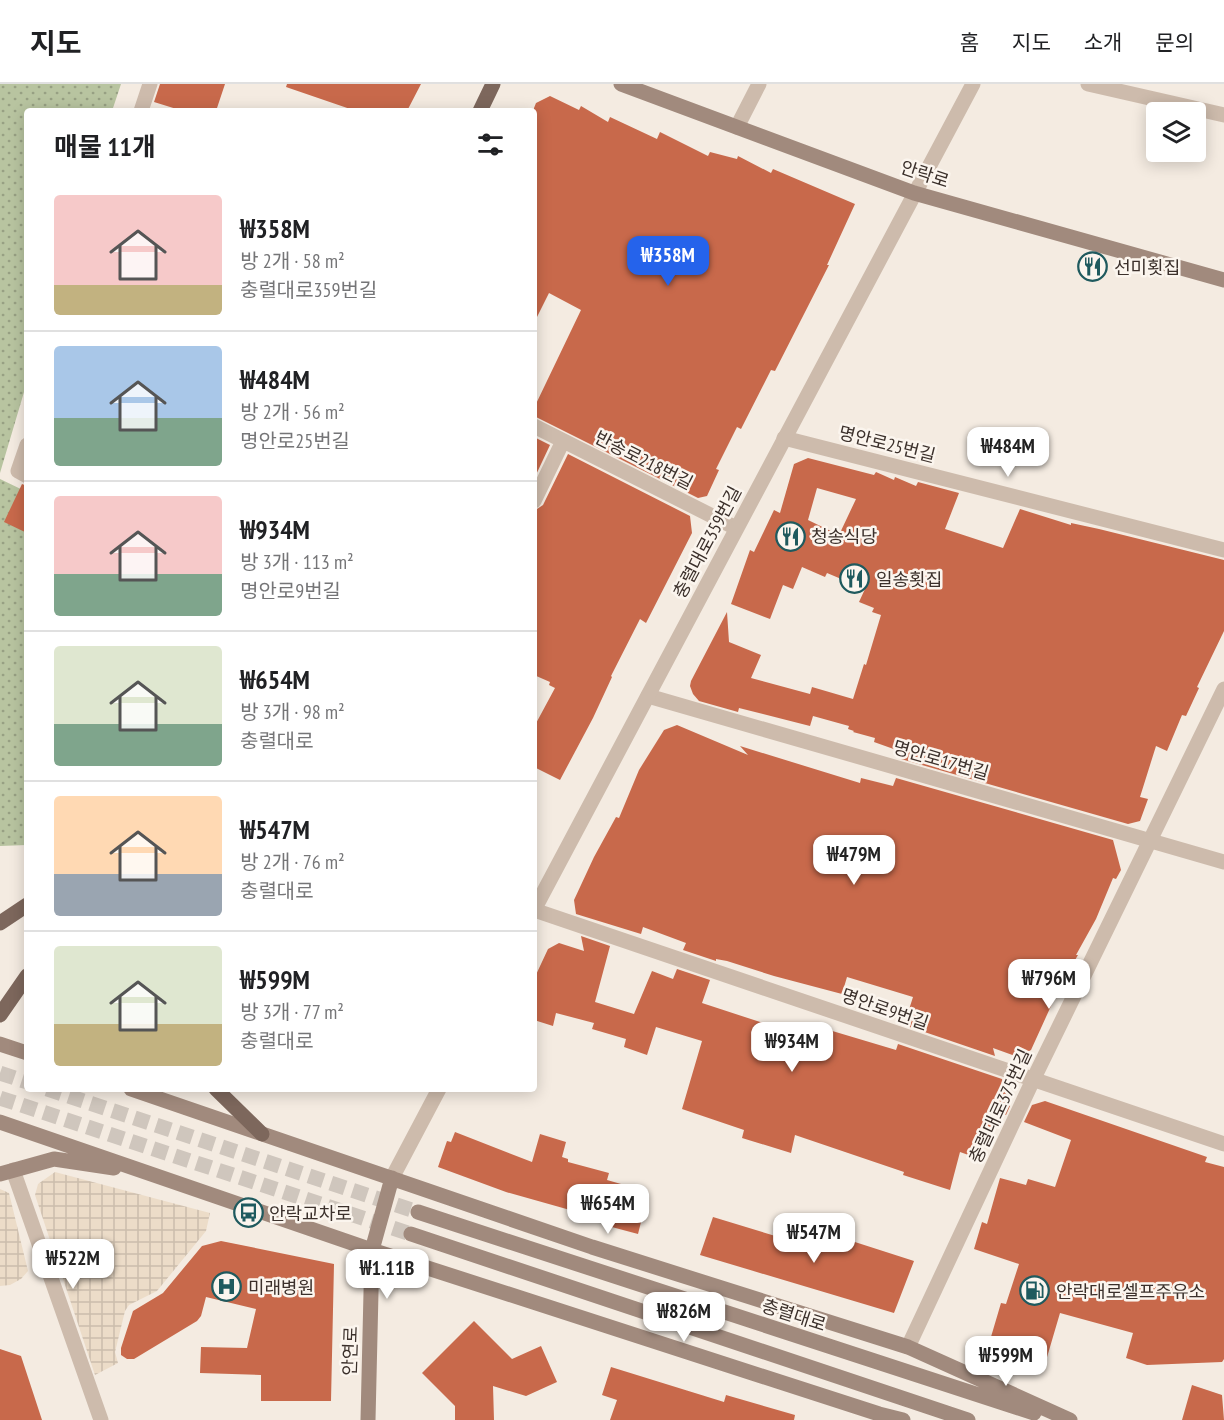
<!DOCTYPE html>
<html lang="ko">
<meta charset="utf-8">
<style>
:root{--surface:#fff;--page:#f2f2f2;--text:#202124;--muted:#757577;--line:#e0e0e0;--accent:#2563eb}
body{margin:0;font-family:"PT Sans Narrow","Noto Sans KR",sans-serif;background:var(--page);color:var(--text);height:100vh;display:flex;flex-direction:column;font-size:22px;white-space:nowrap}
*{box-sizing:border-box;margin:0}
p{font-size:20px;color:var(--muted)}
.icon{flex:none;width:33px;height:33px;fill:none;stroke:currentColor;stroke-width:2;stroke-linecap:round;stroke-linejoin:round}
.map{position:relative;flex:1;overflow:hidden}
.details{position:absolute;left:24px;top:24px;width:513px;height:984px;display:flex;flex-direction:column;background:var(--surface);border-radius:6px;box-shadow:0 3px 15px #0003}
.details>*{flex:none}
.controls{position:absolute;left:1146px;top:18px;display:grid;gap:12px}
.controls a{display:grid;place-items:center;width:60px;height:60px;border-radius:6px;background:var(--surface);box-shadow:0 3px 15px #0003;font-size:30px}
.price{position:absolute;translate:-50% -51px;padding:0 14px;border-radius:12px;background:#fff;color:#222;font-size:20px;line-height:39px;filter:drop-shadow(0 2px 3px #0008)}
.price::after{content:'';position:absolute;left:50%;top:36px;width:18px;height:14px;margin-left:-9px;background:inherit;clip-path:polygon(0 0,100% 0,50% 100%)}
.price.current{background:var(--accent);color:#fff}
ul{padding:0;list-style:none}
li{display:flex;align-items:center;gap:18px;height:150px;padding:0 30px}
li+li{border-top:2px solid var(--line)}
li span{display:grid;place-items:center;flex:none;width:168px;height:120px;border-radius:6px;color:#555}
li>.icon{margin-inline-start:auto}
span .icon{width:72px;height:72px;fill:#fffc;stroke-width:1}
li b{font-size:26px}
h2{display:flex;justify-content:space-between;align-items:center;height:72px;padding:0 30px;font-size:26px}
header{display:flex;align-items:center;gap:36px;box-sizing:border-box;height:84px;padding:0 30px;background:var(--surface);border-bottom:2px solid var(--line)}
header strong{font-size:28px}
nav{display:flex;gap:33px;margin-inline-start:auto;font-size:21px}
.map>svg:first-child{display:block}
</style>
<header>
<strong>지도</strong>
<nav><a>홈</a><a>지도</a><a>소개</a><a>문의</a></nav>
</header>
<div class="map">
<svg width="1224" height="1336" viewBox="0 0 1224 1336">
<defs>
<pattern id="park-dots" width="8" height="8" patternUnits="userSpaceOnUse" patternTransform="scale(1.5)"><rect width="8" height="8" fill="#b8c4a0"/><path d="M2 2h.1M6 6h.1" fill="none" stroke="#97a083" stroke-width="1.8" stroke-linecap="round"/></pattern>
<pattern id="plaza-grid" width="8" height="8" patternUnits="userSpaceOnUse" patternTransform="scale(1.5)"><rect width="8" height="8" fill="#ecdcc8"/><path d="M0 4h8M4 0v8" fill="none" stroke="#cbbdac"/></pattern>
</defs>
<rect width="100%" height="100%" fill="#f4ebe1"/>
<path fill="url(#park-dots)" d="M0,0H121L112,27H27V298L0,389Z
M0,395L27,408V761L0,762Z"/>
<path fill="url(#plaza-grid)" d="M55,1088L210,1129L206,1147L157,1207L129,1221L125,1227L115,1268L118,1279L95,1291L35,1111L38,1100Z
M0,1105L9,1109L28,1187L21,1195L10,1201L0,1202Z"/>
<path fill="#c8694b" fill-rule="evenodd" d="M160,0H225L216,27H183L154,18Z
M287,0H421L407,27H356L286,3Z
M550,12L579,26L581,22L608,38L610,33L657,55L660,48L708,72L710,68L737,75L738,72L771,89L773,85L855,120L827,181H829L775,287L771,286L741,345L737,343L716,385L719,386L707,412L698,414L534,332V324L581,226L549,209L534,239V24L536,19Z
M534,353L550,361L534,395Z
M568,370L690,432L692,449L646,539L640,535L611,592L612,593L593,634L560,696L534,683V643L555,604L549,601L550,598L534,591V427L543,421Z
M808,374L874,391L876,388L894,396L895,393L916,402L918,398L959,409L945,445L1003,464L1020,425L1071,441V439L1099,445L1224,476V547L1197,603L1199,604L1186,632L1182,631L1167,667L1156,662L1140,713L1148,715L1140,737L1128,740L901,675L902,668L874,658L875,654L853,648L854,647L848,645L849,642L813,632L810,642L739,624L738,628L699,617L693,610L690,602L691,597L727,528L729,558L761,571L751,594L810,610L812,603L853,615L864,580L866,581L881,531L872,528L874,524L859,518L865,505L827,489L825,493L802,483L793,505L783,501L770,535L731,520L750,466L754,468L774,426L780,429L794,380ZM817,404L856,415L839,451L808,436Z
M22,400L27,402V449L4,438Z
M677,641L748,671L740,662L860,699L861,694L893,702L896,694L1113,756L1121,786L1116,795L1113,794L1096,835L1076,871H1078L1061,900L1031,966L1018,973L993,964L995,972L904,941L913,913L847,893L842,910L774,892L727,877L716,875V877L683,866L686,859L643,843L641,850L576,830L574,816L594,773L616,733L619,734L639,686L664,646Z
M581,852L610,862L595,918L634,930L652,887L673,895L677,885L710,896L702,919L815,956L819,943L896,966L898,960L1002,995L1010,1022L1006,1031L1000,1029L977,1074L960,1068L950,1106L903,1091L904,1088L795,1051L791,1069L742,1054L744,1046L682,1025L702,957L656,943L647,971L624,963L626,955L592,945L594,939L556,929L553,942L534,936V895L548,865L559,859L584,867Z
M1045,1017L1207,1073L1205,1078L1224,1083V1275L1222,1278L1147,1281L1126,1274L1133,1249L1060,1229L1045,1280L988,1263L1001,1219L1006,1220L1019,1180L974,1165L982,1138L987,1140L1000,1094L1026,1101L1028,1095L1055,1103L1071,1056L1024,1038L1032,1021Z
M455,1048L532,1078L540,1050L566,1058L562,1073L568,1075V1078L609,1089L607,1096L635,1104L633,1110L647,1114L638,1150L608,1142L609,1137L506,1108L438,1083L447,1057L451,1058Z
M713,1133L825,1167L830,1150L914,1177L894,1229L700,1171Z
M221,1157L334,1180L331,1317H261V1291L200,1289L201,1263L247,1264L256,1225L206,1213L201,1232L197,1237L134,1275H127L121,1271V1264L133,1227L163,1209L202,1162Z
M474,1237L512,1275L541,1262L557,1298L526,1312L493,1302L494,1336H455V1322L422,1289Z
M0,1265L21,1272L42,1336H0Z
M611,1283L724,1318L726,1311L795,1331L794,1336H610L617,1316L602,1311Z
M1192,1301L1222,1311L1224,1336H1182Z"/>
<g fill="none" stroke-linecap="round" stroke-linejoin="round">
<path stroke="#cfc6bd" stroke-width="15" stroke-dasharray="15 8" stroke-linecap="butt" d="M0,989L27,998
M47,1005L418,1128
M0,1014L411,1150"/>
<path stroke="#cdbbac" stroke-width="15" d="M1088,0L1224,31
M737,43L759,0
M534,342L736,444
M784,354L1224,466
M534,417L563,357
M648,612L1224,778
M534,826L1224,1060
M13,1086L101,1336
M908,1263L1033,996L1224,605"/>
<path stroke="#cdbbac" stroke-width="15" d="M141,27L150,0
M27,361L18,387L27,392
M534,826L973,0
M392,1094L439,1005"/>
<path stroke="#a18a7d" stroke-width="15" d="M621,0L914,109L1224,196
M0,960L27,969
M131,1005L592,1163L908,1263L1070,1336
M0,1038L372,1166L879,1330L903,1336
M0,1090L54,1075L114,1084
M418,1128L1034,1329
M411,1150L968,1336
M368,1336L372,1166L392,1094"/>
<path stroke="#7d675c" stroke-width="15" d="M480,27L493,0
M0,839L27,821
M0,931L27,892
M216,1005L262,1050"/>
</g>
<defs>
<symbol id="restaurant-ring" viewBox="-11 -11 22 22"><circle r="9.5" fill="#fbf5ee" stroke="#1f5a5e" stroke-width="1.5"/><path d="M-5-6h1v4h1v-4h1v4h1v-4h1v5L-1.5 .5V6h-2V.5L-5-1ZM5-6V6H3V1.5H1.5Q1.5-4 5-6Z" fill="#1f5a5e"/></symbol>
<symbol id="bus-ring" viewBox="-11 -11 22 22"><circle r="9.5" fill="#fbf5ee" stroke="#1f5a5e" stroke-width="1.5"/><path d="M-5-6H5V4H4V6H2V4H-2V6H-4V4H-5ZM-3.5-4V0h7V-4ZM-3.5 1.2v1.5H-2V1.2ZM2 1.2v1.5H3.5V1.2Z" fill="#1f5a5e"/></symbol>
<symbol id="hospital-ring" viewBox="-11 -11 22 22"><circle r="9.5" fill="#fbf5ee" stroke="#1f5a5e" stroke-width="1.5"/><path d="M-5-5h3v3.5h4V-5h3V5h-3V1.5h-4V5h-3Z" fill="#1f5a5e"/></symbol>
<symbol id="fuel-ring" viewBox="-11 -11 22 22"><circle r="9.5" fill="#fbf5ee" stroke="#1f5a5e" stroke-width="1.5"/><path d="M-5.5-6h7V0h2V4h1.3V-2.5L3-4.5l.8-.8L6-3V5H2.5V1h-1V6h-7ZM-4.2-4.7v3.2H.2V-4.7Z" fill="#1f5a5e"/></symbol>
</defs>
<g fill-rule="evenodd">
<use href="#restaurant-ring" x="1076" y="166" width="33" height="33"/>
<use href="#restaurant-ring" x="774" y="436" width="33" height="33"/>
<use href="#restaurant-ring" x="838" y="478" width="33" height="33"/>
<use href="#bus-ring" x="232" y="1112" width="33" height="33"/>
<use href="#hospital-ring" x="210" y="1186" width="33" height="33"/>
<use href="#fuel-ring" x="1018" y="1190" width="33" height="33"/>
</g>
<g text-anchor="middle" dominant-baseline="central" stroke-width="5" stroke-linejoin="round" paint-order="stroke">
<g font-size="18" fill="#3b302b" stroke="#fbf5ee">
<text transform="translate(925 90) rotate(18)">안락로</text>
<text transform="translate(887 360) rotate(14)">명안로25번길</text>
<text transform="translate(644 376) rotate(27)">반송로218번길</text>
<text transform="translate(707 458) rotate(-62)">충렬대로359번길</text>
<text transform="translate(941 676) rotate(16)">명안로17번길</text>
<text transform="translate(885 925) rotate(19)">명안로9번길</text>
<text transform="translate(1000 1022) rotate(-65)">충렬대로375번길</text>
<text transform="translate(794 1231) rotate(18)">충렬대로</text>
<text transform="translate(350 1267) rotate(-88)">안연로</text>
</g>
<g font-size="18" fill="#3b302b" stroke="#fbf5ee" text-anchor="start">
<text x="1114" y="183">선미횟집</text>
<text x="811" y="452">청송식당</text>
<text x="876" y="495">일송횟집</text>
<text x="269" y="1129">안락교차로</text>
<text x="248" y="1203">미래병원</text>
<text x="1056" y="1207">안락대로셀프주유소</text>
</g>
</g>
</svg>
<div class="controls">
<a><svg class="icon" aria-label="layers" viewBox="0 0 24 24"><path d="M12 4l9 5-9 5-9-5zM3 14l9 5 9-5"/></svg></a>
</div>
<b class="price current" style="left:668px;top:203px">₩358M</b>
<b class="price" style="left:1008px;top:394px">₩484M</b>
<b class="price" style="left:854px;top:802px">₩479M</b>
<b class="price" style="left:1049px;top:926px">₩796M</b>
<b class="price" style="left:792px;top:989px">₩934M</b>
<b class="price" style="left:608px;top:1151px">₩654M</b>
<b class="price" style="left:814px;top:1180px">₩547M</b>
<b class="price" style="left:73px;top:1206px">₩522M</b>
<b class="price" style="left:387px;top:1216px">₩1.11B</b>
<b class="price" style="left:684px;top:1259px">₩826M</b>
<b class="price" style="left:1006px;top:1303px">₩599M</b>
<section class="details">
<h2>매물 11개<svg class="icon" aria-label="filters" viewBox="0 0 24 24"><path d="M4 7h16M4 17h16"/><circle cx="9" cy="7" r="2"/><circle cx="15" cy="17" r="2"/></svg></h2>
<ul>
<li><span style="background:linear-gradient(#f6c9c9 75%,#c2b280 0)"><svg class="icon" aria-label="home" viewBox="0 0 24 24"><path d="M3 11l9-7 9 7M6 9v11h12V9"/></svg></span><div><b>₩358M</b><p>방 2개 · 58 m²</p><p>충렬대로359번길</p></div></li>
<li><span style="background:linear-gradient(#a9c7e8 60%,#7fa58c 0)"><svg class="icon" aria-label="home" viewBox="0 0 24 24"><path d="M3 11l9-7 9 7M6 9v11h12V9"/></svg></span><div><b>₩484M</b><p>방 2개 · 56 m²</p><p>명안로25번길</p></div></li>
<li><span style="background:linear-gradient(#f6c9c9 65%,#7fa58c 0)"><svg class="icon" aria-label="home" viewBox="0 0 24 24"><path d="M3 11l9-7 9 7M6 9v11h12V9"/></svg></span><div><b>₩934M</b><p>방 3개 · 113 m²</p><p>명안로9번길</p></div></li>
<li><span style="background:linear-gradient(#dfe7d0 65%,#7fa58c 0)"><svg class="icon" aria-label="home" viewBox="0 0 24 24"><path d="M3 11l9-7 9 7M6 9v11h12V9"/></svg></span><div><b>₩654M</b><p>방 3개 · 98 m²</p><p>충렬대로</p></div></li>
<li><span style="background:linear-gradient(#ffd9b3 65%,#9aa5b1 0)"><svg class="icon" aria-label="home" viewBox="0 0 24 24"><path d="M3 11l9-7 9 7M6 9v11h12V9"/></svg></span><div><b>₩547M</b><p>방 2개 · 76 m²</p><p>충렬대로</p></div></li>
<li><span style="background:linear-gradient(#dfe7d0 65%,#c2b280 0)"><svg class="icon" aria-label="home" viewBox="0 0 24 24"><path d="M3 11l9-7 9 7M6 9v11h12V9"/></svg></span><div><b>₩599M</b><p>방 3개 · 77 m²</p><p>충렬대로</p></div></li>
</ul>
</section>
</div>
